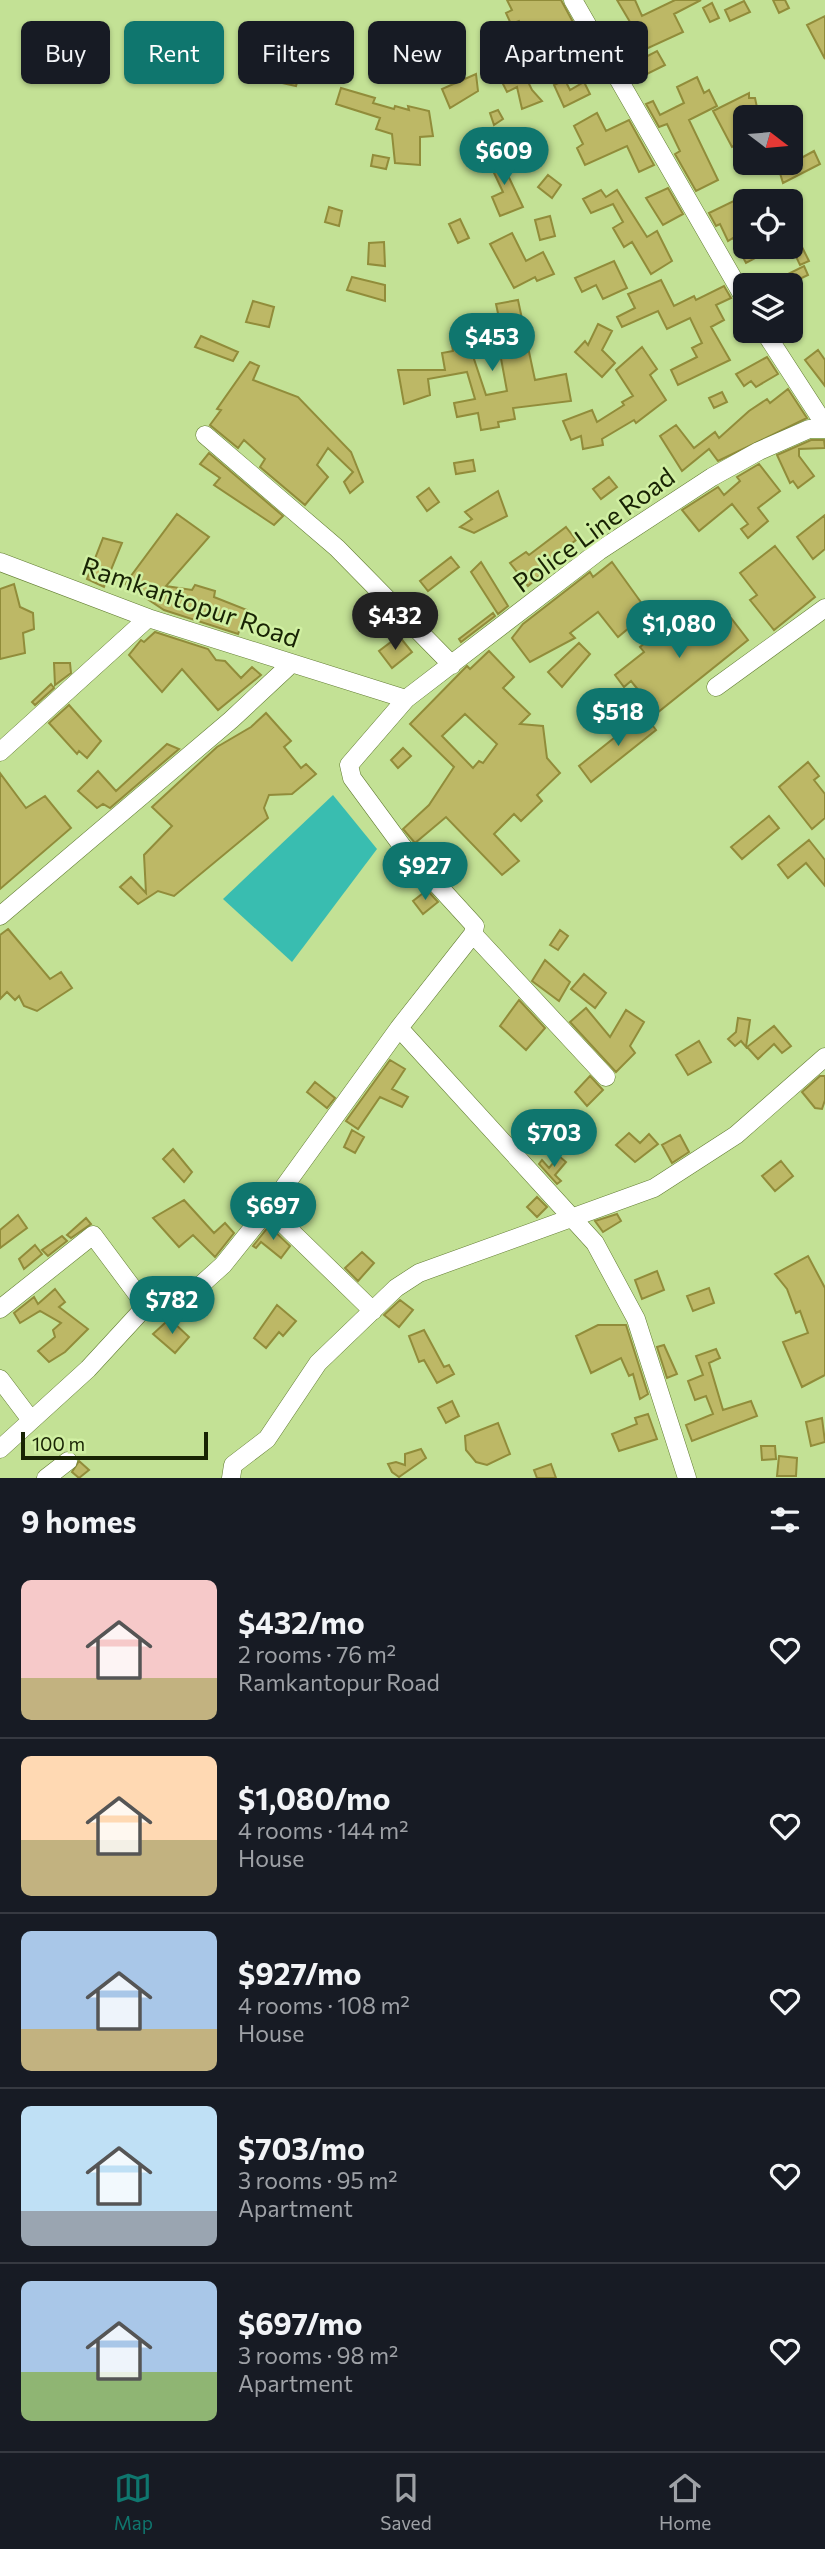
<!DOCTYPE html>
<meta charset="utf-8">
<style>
:root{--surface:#171b24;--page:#20242c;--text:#f1f3f6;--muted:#9ea1a6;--line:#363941;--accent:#0f766e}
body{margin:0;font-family:Commissioner,sans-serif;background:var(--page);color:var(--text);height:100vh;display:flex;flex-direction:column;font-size:26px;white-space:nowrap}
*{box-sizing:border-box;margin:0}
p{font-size:23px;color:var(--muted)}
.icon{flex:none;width:38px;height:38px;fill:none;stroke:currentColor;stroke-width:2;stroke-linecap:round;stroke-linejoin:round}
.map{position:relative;height:1478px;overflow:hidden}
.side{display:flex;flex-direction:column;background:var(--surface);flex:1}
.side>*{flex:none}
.hud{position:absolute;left:21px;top:21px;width:784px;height:63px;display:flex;gap:14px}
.needle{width:46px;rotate:106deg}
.controls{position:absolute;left:733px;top:105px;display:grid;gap:14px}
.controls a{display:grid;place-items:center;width:70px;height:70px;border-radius:10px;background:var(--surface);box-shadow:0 2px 5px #0004;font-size:35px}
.scale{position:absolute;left:21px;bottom:18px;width:187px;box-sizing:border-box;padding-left:7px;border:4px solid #182304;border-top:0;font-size:19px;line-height:24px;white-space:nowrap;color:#182304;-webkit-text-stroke:5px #d0efa2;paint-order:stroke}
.price{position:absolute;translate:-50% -60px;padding:0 16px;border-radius:24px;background:var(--accent);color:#fff;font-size:23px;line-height:46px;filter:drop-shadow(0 2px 4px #0008)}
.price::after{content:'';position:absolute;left:50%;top:42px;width:21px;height:16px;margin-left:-10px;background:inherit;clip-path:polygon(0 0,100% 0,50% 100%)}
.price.current{background:#222;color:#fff}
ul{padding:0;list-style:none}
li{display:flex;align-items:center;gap:21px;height:175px;padding:0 21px}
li+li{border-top:2px solid var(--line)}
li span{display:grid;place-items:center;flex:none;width:196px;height:140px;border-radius:10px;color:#555}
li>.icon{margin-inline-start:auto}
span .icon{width:84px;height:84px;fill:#fffc;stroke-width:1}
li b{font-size:30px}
h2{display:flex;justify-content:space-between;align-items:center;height:84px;padding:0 21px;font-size:30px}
.tag{padding:0 24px;border-radius:10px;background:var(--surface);box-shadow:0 2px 5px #0004;font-size:24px;line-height:63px}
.tag.current{background:var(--accent);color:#fff}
.dock{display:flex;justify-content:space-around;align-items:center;height:98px;border-top:2px solid var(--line);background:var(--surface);font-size:19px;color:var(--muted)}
.dock a{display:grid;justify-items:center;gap:4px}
.dock .current{color:var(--accent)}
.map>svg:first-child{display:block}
</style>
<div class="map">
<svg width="825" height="1478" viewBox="0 0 825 1478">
<rect width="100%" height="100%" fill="#c3e195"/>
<path fill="#39bdb0" d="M333,795L377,849L292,962L223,899Z"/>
<path fill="#bdb866" stroke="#918c3a" stroke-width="2" fill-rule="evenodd" d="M507,0H561L586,46L571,54L573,58L556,66L550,53L556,50L545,28L527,37L519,21L511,24L506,13L512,10Z
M617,0H635L642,16L675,0H701L674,14L683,32L646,49Z
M773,0H785L789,8L779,13Z
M744,1L750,12L730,21L725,10Z
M712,3L719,18L710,22L703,8Z
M825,16V59L807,25Z
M279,42L299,48L295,59L303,61L296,86L282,83L283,76L268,72Z
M657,51L665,65L641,77L634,63Z
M514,53L532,90L542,101L522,109L517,87L507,92L493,64Z
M476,74L478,91L450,108L442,89Z
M697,77L704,93L709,90L717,106L689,120L718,180L696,191L675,154L680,151L667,124L659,127L646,104L653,101L660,115L684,103L677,87Z
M565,80L570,90L584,82L590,94L564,107L554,85Z
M341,88L375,98L373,103L394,109L395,106L409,110L408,106L429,111L433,136L420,137V165L395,163L392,134L376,129L380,118L336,104Z
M749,93V98H755L759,117H746V140L732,147L713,111Z
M498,110L503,119L494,125L490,113Z
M597,113L606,131L629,120L654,165L639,172L627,146L585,165L577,148L583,144L574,126Z
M496,150L523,207L500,216L492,197L503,192L486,156Z
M814,151L820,164L783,183L779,170Z
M373,155L389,158L386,169L371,166Z
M548,175L561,185L552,198L538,187Z
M668,188L683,214L663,225L646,198Z
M601,190L606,197L617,190L647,237L657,231L672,261L651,274L632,242L624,247L613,228L623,222L613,204L591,213L583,199Z
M746,195V247H776L746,263L733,238L728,241L720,224L716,226L709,213Z
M329,207L342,211L339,226L325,222Z
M550,216L555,236L540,240L535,220Z
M460,219L469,238L458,243L449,224Z
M512,233L526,261L543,252L554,274L537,281L535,277L514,288L490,244Z
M384,242L385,266L368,264L369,243Z
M801,245L809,261L800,265L793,250Z
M614,261L627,288L603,299L596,285L582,292L575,278Z
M804,266L808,275L787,285H779L776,280Z
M352,277L385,285V301L347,290Z
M661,280L674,306L694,296L696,300L724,286L731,298L716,305L724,320L711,327L730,360L678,385L671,370L697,357L692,348L702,343L690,318L667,329L658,311L622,327L617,317L635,308L628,294Z
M518,300L535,380L566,374L571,401L513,408L515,419L498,422L499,427L481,430L478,413L457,417L454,403L475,399L467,372L428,379L430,395L404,404L398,370H445L442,353L453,351L450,334L473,330L476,343L469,344L486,395L507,391L500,353L504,352L500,331L479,335L476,322L499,318L496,304Z
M253,301L274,307L269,327L246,322Z
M598,324L612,331L602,350L615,363L602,377L575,352L585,341L588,345Z
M201,336L238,352L233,361L195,347Z
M642,347L657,369L650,375L666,400L636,423L634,420L602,439L603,445L583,449L581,436L571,440L563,421L592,410L597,422L624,405L622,402L633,396L616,370Z
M818,350L825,360V386L805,360Z
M767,357L778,374L756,387L751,381L744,386L736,374Z
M250,362L259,366L253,380L298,397L351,452L363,482L350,493L344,482L353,472L328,448L317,465L328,477L305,505L260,467L265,459L244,440L238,448L210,425L221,410L217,409Z
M788,389L807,418L718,461L709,449L682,471L660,436L676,425L694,448L715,432L719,438L749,411L767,399L770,403Z
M722,392L727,402L714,408L709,398Z
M811,440H824L825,448L799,449V456L814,476L798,488L793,481L790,483L777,455Z
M209,453L283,516L274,525L214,485L220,478L200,464Z
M473,460L475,471L456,474L454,463Z
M759,464L780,491L758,508L768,521L748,538L741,529L748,524L732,504L699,531L682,510L718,487L724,495L740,481L737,477Z
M609,477L617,487L601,499L593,489Z
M429,488L439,502L427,511L417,497Z
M498,491L507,516L474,533L460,527L472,519L465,512Z
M177,514L209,537L166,586L192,590L195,585L215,591L214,597L247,610L238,634L164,610L125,584Z
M825,515V549L813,559L797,537Z
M566,527L576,540L540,568L544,572L528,586L510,563L526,552L529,555Z
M103,538L122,543L104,587L87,579Z
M775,546L815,597L774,630L750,600L757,595L740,573Z
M451,557L459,567L428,591L420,581Z
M481,562L508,606L498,614L471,572Z
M612,562L648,612L618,637L598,612L570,633L575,638L530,662L512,638L523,624L590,572L593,577Z
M14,584L20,607L33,613L34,629L23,633L25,653L0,659V589Z
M493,613L495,616L461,642L459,639Z
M682,614L703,640L731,618L748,640L657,713L631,681L624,687L615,675L644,652L640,647Z
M155,632L208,649L216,660L225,661L241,678L252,667L261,675L218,710L182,669L162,692L129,655L141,640L144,642Z
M399,636L412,652L392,668L379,651Z
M579,643L590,654L562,687L548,672Z
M489,651L514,677L503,688L530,714L520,724L543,726L547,758L560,773L537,795L542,801L521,821L514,814L494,834L519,861L502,875L446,817L415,843L403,829L429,805L454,767L410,724L463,670L467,666L470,669ZM465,714L497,744L483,763L479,761L473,768L442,736Z
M54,663H70L71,673L55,685Z
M51,684L54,688L35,705L32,702Z
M69,705L101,741L87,758L79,751L77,754L49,723Z
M266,713L291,741L284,747L301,768L306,764L316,774L292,794L269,795L264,808L268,818L174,896L158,891L138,904L120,887L131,877L146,893L144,855L172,826L152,807L217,747L251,727Z
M644,714L656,730L591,782L579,766Z
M167,744L179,749L110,808L103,804L97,808L78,791L98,771L116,791Z
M403,748L411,756L398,768L391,760Z
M808,762L819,776L814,780L825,794V818L812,829L779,787Z
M0,773L26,808L45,796L71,828L0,889Z
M769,816L779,828L742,859L731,847Z
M809,840L825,860V886L806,863L788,878L778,865Z
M427,890L438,902L423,914L413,901Z
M8,929L50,979L61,972L72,988L37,1011L24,1006L19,996L15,1000L7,992L0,999V935Z
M560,930L568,936L558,950L550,945Z
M545,960L570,982L559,1001L532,981Z
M584,974L606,993L595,1008L571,989Z
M519,1000L545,1028L526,1050L500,1026Z
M586,1008L610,1037L626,1010L644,1022L630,1046L635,1053L616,1072L570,1022Z
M738,1018L750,1020L746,1047L741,1041L735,1046L728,1039L736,1032Z
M774,1026L791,1046L782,1053L774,1044L758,1059L747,1047Z
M699,1041L711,1062L688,1075L676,1055Z
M390,1060L405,1069L392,1089L408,1097L402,1107L380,1097L358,1129L346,1121Z
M590,1076L603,1090L587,1106L575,1092Z
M820,1076H825V1100L822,1109L815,1108L802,1092Z
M315,1082L335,1098L327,1108L307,1092Z
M571,1121L588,1139L577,1150L562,1133Z
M352,1130L364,1137L355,1153L344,1147Z
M629,1133L640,1143L649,1134L658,1144L635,1162L616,1145Z
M680,1135L689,1152L672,1163L662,1145Z
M173,1149L192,1172L184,1182L163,1159Z
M559,1156L566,1162L555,1175L561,1181L557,1184L539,1164L542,1160L549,1168Z
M781,1161L793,1176L775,1191L762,1176Z
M537,1197L547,1207L537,1217L527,1207Z
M184,1200L214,1233L225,1223L234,1233L215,1257L193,1235L179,1247L153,1218Z
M617,1214L621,1221L603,1232L595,1221Z
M18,1215L27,1228L0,1248V1230Z
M86,1218L91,1224L71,1238L67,1235Z
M269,1226L290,1246L281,1258L261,1242L256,1248L253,1246Z
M62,1236L67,1241L48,1256L42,1250Z
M35,1245L42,1254L24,1269L19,1259Z
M362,1252L374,1263L358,1281L345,1268Z
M808,1256L825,1288V1375L802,1387L783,1342L808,1333L800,1311L796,1313L787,1289L775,1274Z
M657,1271L664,1290L642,1299L635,1280Z
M709,1288L714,1303L693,1311L687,1296Z
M55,1289L65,1302L59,1307L88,1329L65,1352L49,1362L38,1351L55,1337L53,1330L61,1323L40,1311L20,1323L14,1313L34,1297L38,1304Z
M400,1300L413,1310L399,1327L384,1315Z
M277,1305L296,1321L283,1336L279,1332L266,1348L254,1338Z
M173,1322L189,1337L175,1353L153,1334L165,1323Z
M598,1325H626L648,1394L640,1399L633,1374L629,1376L621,1358L591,1373L576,1336Z
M424,1330L444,1367L449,1365L454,1374L437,1383L424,1360L419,1362L409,1336Z
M664,1345L677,1374L667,1378L657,1347Z
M716,1349L720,1358L709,1363L723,1410L751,1401L757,1416L692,1441L686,1425L713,1414L706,1396L695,1400L688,1381L703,1375L696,1356Z
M452,1401L459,1416L446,1423L438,1408Z
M648,1414L657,1439L619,1451L612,1434L637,1424L635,1418Z
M822,1418L825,1442L811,1446L806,1422Z
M498,1423L510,1454L487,1465L476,1462L466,1450L465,1436Z
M761,1446H775L776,1459L762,1460Z
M421,1449L426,1458L399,1477L392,1472L388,1464L396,1462L405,1465V1454Z
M779,1456L797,1458L796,1476H777Z
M79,1461L89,1470L79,1478L72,1472Z
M551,1464L556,1478H537L534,1470Z"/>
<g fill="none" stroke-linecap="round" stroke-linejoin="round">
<defs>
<path id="minor" d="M573,0L746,301
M764,331L825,425
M205,435L337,548L452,665
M0,562L148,618L406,699
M716,687L825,608
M0,752L148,618
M0,916L231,720L291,664
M473,934L606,1077
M268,1209L373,1311
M0,1309L93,1235L146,1306
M0,1379L31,1420
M0,1449L88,1369L146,1306L163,1312L173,1310L223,1265L268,1209L399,1028
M46,1478L68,1461
M231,1478L233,1465L267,1439L318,1363L396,1288L419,1273L654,1188L736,1135L825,1057
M687,1478L636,1319L595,1243L399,1028L473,934L475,926L402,846L352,778L349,765L406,699L599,551L712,477L759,451L809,429H825"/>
</defs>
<use href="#minor" stroke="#627c32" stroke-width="19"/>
<use href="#minor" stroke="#fff" stroke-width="18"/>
</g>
<g text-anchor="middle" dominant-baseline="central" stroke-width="5" stroke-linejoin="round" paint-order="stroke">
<g font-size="26" fill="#182304" stroke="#d0efa2">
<text transform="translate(593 529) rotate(-36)">Police Line Road</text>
<text transform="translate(191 601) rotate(19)">Ramkantopur Road</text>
</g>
</g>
</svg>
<div class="controls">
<a><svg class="needle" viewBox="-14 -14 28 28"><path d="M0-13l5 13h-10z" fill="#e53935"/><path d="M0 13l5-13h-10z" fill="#9ea1a6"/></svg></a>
<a><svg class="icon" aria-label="locate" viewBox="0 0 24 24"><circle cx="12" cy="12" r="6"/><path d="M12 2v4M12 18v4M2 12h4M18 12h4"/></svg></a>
<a><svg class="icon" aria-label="layers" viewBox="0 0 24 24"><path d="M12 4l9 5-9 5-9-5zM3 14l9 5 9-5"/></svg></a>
</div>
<div class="scale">100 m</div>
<b class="price" style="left:504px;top:187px">$609</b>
<b class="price" style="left:492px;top:373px">$453</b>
<b class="price current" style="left:395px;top:652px">$432</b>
<b class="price" style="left:679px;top:660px">$1,080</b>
<b class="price" style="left:618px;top:748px">$518</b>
<b class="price" style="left:425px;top:902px">$927</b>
<b class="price" style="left:554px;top:1169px">$703</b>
<b class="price" style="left:273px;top:1242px">$697</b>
<b class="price" style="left:172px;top:1336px">$782</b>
<div class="hud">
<a class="tag">Buy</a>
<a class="tag current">Rent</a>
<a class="tag">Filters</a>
<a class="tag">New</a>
<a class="tag">Apartment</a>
</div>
</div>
<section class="side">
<h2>9 homes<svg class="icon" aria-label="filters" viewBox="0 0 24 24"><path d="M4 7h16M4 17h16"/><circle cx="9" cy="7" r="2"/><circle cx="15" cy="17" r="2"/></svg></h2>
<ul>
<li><span style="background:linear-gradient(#f6c9c9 70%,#c2b280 0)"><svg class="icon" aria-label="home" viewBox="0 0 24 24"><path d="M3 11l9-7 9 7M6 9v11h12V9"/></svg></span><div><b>$432/mo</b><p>2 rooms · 76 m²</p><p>Ramkantopur Road</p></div><svg class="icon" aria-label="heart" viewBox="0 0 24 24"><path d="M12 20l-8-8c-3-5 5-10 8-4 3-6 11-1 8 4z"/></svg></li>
<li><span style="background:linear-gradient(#ffd9b3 60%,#c2b280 0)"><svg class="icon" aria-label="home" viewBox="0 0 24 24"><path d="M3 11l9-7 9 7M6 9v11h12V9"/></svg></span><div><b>$1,080/mo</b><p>4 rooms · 144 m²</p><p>House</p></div><svg class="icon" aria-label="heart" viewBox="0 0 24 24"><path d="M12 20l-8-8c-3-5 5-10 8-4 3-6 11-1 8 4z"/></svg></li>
<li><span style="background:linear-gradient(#a9c7e8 70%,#c2b280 0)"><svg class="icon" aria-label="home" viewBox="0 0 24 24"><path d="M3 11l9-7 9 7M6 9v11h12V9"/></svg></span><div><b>$927/mo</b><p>4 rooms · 108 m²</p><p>House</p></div><svg class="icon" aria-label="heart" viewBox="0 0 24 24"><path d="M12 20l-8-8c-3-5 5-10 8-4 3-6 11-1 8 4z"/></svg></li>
<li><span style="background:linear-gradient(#bfe0f5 75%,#9aa5b1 0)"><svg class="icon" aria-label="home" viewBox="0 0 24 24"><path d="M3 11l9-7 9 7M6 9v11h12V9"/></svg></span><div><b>$703/mo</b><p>3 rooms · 95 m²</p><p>Apartment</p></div><svg class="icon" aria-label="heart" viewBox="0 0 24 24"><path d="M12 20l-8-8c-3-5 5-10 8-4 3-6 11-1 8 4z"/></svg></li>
<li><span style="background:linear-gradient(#a9c7e8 65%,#8fb573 0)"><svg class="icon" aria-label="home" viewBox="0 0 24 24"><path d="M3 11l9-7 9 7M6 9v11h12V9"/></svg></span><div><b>$697/mo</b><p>3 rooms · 98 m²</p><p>Apartment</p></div><svg class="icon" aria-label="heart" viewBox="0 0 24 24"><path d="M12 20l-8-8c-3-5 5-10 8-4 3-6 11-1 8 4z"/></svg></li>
</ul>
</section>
<nav class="dock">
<a class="current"><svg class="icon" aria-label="map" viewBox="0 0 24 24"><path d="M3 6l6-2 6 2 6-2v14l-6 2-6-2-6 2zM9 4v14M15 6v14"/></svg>Map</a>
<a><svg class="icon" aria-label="saved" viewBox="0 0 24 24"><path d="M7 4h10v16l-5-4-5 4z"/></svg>Saved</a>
<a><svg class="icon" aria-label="home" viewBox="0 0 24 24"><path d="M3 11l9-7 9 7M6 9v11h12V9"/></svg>Home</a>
</nav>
